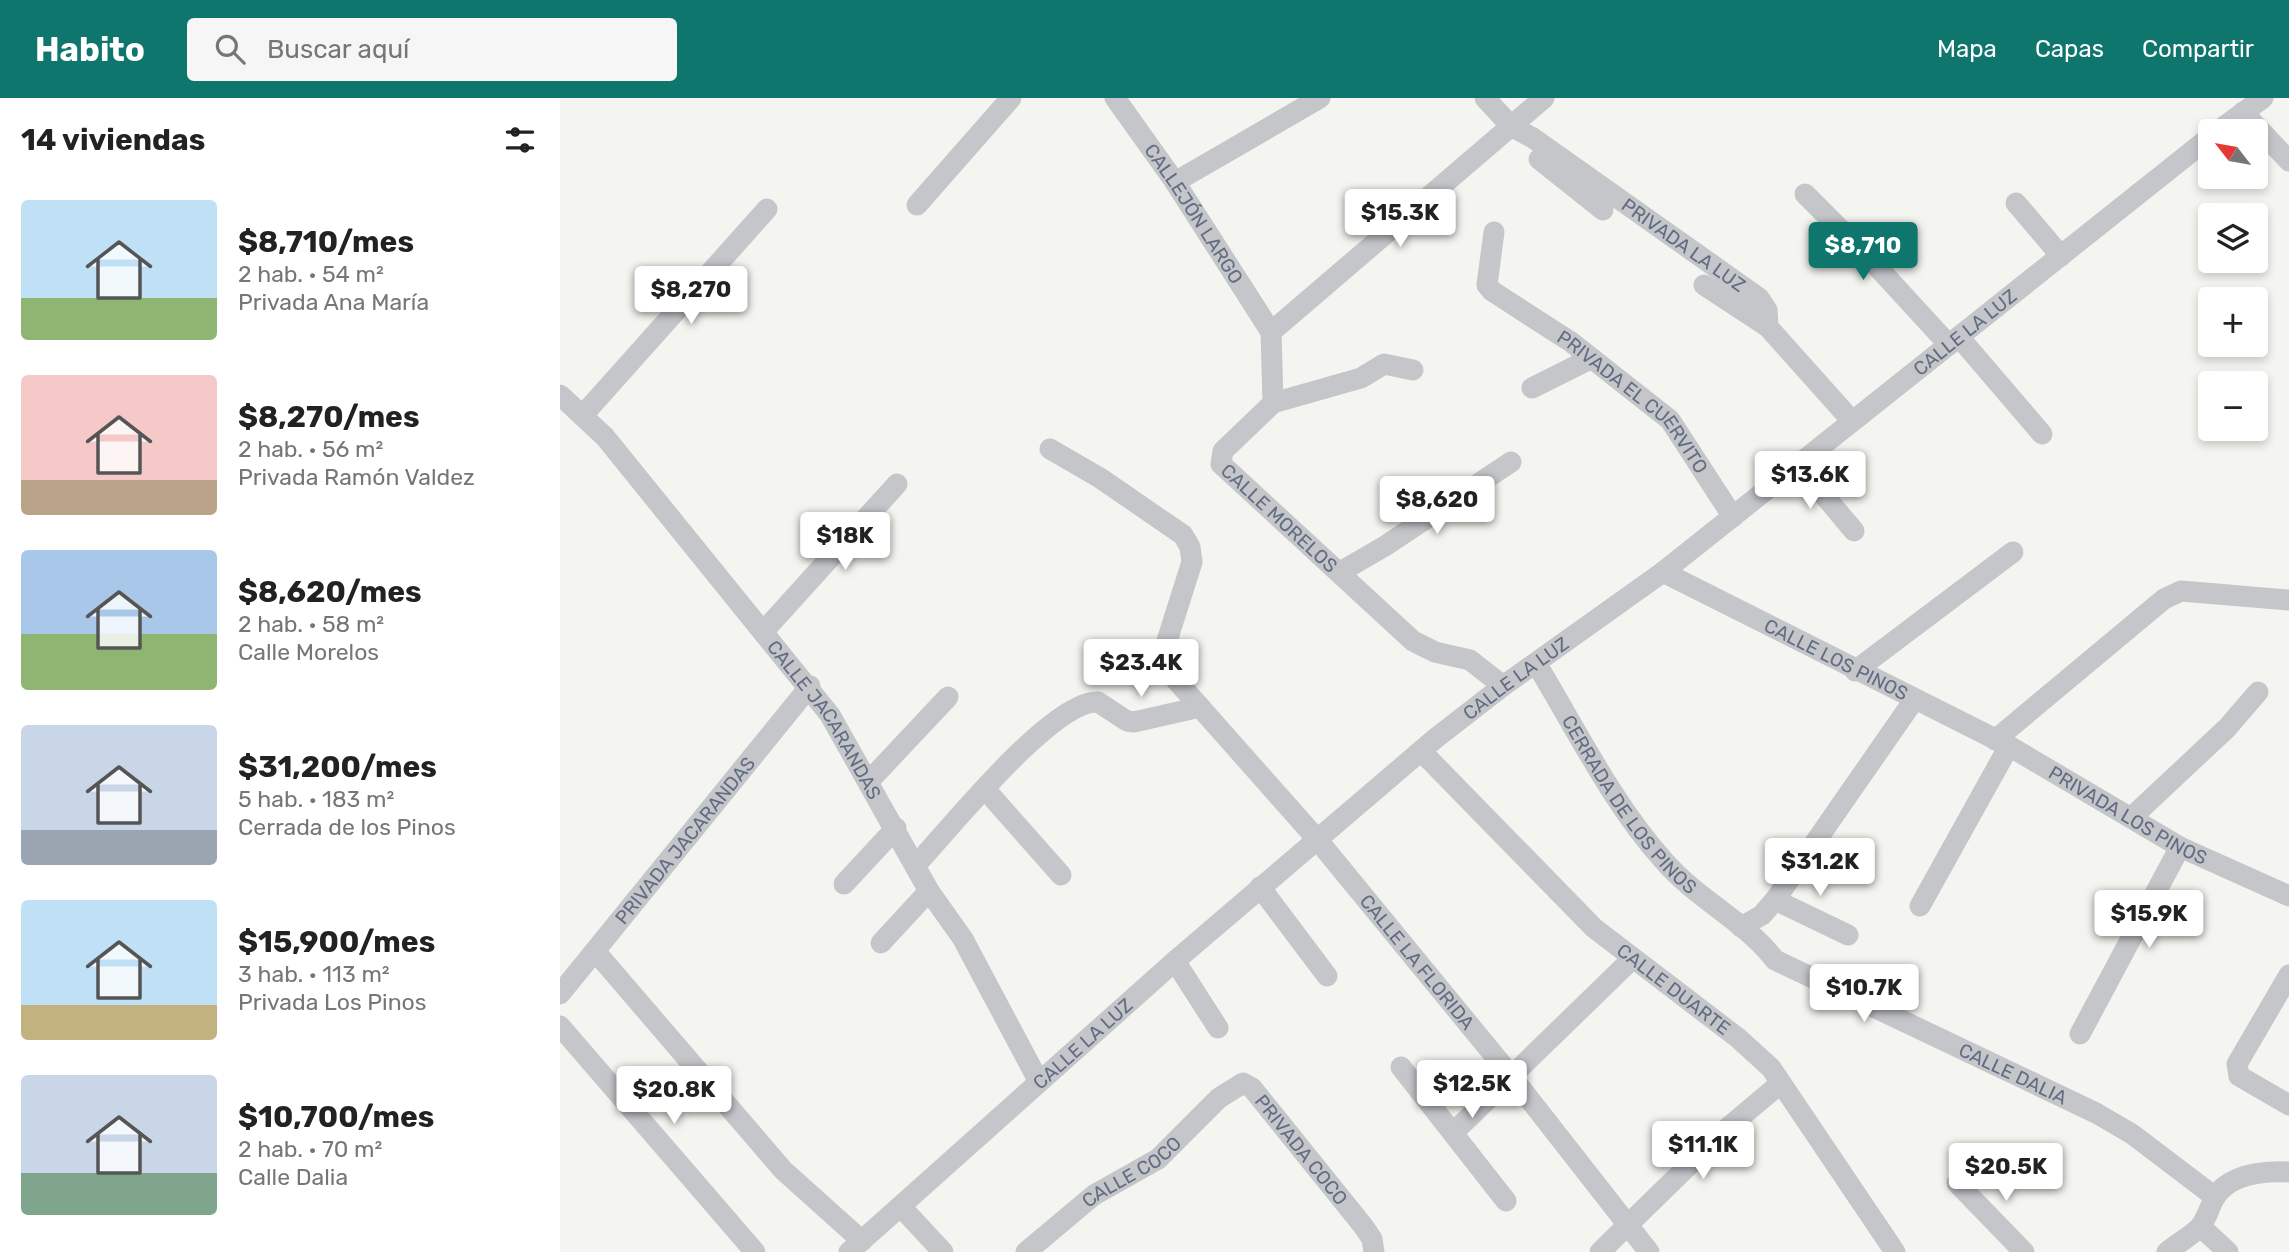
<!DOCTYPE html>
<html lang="es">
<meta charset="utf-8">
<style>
:root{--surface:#fff;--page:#f6f6f6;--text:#222;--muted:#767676;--accent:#0f766e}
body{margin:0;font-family:Rubik,sans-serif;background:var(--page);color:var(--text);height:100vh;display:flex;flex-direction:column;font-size:26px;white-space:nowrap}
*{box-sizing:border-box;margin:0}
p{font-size:23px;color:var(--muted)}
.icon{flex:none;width:38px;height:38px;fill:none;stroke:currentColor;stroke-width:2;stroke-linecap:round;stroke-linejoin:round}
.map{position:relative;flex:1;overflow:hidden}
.details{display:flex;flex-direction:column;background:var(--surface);width:560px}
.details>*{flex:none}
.needle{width:46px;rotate:301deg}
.tools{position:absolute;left:1638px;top:21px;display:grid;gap:14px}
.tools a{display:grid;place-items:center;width:70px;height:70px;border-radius:7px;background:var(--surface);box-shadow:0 4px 10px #0003;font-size:35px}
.price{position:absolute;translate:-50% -60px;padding:0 16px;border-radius:7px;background:#fff;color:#222;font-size:23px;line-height:46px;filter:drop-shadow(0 2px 4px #0008)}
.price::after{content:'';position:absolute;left:50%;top:42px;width:21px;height:16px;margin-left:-10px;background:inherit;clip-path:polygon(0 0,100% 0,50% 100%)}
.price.selected{background:var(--accent);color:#fff}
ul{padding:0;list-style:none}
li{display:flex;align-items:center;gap:21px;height:175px;padding:0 21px}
li span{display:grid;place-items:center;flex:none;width:196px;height:140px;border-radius:7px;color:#555}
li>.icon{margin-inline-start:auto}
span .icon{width:84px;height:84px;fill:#fffc;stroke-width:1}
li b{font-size:30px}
h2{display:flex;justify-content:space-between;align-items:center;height:84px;padding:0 21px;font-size:30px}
header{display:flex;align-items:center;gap:42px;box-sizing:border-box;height:98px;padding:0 35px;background:var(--accent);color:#fff}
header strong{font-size:33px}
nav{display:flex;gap:38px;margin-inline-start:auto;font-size:24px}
.search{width:490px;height:63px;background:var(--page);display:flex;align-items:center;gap:18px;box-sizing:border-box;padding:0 24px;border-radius:7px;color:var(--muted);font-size:26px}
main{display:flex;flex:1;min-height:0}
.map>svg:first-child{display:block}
</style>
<header>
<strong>Habito</strong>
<div class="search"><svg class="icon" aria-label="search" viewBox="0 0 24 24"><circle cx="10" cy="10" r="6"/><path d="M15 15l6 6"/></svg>Buscar aquí</div>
<nav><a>Mapa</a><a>Capas</a><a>Compartir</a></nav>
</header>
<main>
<section class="details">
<h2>14 viviendas<svg class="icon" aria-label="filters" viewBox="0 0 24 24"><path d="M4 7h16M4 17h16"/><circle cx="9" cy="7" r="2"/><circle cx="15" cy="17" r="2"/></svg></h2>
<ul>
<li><span style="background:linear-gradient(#bfe0f5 70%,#8fb573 0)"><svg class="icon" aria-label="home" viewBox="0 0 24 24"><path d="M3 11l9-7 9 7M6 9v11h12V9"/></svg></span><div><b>$8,710/mes</b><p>2 hab. · 54 m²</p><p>Privada Ana María</p></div></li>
<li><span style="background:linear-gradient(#f6c9c9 75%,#b9a48a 0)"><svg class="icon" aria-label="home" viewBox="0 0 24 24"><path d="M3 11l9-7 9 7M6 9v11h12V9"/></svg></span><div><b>$8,270/mes</b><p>2 hab. · 56 m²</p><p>Privada Ramón Valdez</p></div></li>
<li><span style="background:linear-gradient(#a9c7e8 60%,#8fb573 0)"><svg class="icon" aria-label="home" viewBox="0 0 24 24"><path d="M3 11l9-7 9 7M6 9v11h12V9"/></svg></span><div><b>$8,620/mes</b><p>2 hab. · 58 m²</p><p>Calle Morelos</p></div></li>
<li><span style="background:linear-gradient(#c9d6e8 75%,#9aa5b1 0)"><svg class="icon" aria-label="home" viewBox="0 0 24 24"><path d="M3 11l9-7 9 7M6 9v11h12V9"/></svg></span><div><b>$31,200/mes</b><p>5 hab. · 183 m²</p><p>Cerrada de los Pinos</p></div></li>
<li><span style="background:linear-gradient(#bfe0f5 75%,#c2b280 0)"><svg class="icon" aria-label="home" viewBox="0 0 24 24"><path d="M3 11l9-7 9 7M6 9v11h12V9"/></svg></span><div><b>$15,900/mes</b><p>3 hab. · 113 m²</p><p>Privada Los Pinos</p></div></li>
<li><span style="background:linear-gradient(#c9d6e8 70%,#7fa58c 0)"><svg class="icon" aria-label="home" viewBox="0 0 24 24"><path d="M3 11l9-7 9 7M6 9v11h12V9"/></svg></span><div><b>$10,700/mes</b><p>2 hab. · 70 m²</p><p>Calle Dalia</p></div></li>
</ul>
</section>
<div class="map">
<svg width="1729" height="1154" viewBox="0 0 1729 1154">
<rect width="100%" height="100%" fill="#f4f5f0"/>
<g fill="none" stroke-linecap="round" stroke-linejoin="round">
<g stroke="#c4c6ca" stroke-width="21">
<path id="s1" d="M555,0L615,84L711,234"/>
<path id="s2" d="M925,0L951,28L973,40L1199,200L1207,212L1208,229L1292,323"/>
<path d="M1683,14L1729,63"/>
<path d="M1658,33L1703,0"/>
<path d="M979,61L1043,112"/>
<path d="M615,84L760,0"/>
<path d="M1245,96L1310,161L1389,247"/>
<path d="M1456,105L1501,158"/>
<path d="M357,107L451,0"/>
<path id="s3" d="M934,134L927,187L932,193L1011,244L1110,322L1173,419"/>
<path d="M1144,187L1208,229"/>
<path id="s4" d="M711,234L713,305L663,353L661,366L853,543L875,554L910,562L943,588"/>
<path d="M711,234L984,0"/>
<path d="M1399,239L1482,336"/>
<path d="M972,290L1030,261"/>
<path id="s5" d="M0,297L45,339L270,617L369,793L403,841L479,984"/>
<path d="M713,305L801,280L824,266L853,272"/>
<path d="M23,317L207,111"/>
<path id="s6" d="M490,351L540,380L623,437L630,449L632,464L606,546L616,582L756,740L952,979L1089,1154"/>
<path d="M1238,366L1294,433"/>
<path d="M780,474L825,448L951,364"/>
<path id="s7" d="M1103,474L1449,648L1620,749L1729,798"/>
<path d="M203,534L337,386"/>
<path id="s8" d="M976,565C1016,631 1052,705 1104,763C1137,801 1185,823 1215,862L1536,1015L1572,1036L1655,1099"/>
<path d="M1295,573L1453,454"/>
<path d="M1435,642L1604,501L1621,493L1729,502"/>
<path id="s9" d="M861,653L1034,830L1178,940L1211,970L1335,1154"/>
<path d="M309,683L388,599"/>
<path d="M425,691L501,777"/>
<path d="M1572,719L1667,630L1698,594"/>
<path d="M355,768C388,733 493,601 538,604L567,623L574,624L640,609"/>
<path d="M284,786L336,730"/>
<path d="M700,789L767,878"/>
<path d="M1215,802L1288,837"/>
<path d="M1360,808L1449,648"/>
<path d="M1181,829L1202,817L1215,802L1354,602"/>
<path d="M321,845L369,793"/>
<path d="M35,853L223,1072L302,1143"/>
<path d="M615,863L658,930"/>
<path d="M1729,877L1677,966L1679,978L1729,1007"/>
<path id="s10" d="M0,896L250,588"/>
<path d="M0,928L195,1154"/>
<path d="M1520,936L1620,749"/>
<path d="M841,969L946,1103"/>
<path d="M894,1034L1072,861"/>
<path d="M1397,1085L1464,1154"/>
<path d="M342,1110L383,1154"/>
<path d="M1641,1129L1668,1154"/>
<path id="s11" d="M289,1154L615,863L876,640L943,588L1103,474L1650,39"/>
<path id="s12" d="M466,1154L534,1097L598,1061L659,1000L683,985L692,990L804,1129L812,1141L814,1154"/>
<path d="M1040,1154L1165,1032L1221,985"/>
<path d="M1607,1154C1617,1146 1629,1139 1639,1130C1646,1123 1649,1110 1654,1101C1668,1076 1703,1073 1729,1074"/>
</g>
</g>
<g text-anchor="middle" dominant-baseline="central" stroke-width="7" stroke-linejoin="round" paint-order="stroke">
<g font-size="19" fill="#626d82" stroke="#fff">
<text stroke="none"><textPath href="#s1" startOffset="140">CALLEJÓN LARGO</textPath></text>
<text stroke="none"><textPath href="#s2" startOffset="248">PRIVADA LA LUZ</textPath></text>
<text stroke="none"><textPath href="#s11" startOffset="1447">CALLE LA LUZ</textPath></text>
<text stroke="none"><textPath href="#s3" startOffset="242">PRIVADA EL CUERVITO</textPath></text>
<text stroke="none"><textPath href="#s4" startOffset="233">CALLE MORELOS</textPath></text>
<text stroke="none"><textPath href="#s7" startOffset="194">CALLE LOS PINOS</textPath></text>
<text stroke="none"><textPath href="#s11" startOffset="880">CALLE LA LUZ</textPath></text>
<text stroke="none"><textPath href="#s5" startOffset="420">CALLE JACARANDAS</textPath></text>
<text stroke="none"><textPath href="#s8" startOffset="170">CERRADA DE LOS PINOS</textPath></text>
<text stroke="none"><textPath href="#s7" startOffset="525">PRIVADA LOS PINOS</textPath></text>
<text stroke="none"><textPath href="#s10" startOffset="198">PRIVADA JACARANDAS</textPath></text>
<text stroke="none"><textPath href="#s6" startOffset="682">CALLE LA FLORIDA</textPath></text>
<text stroke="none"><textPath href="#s9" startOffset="348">CALLE DUARTE</textPath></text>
<text stroke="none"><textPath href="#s11" startOffset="313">CALLE LA LUZ</textPath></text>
<text stroke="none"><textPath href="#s8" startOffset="649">CALLE DALIA</textPath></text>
<text stroke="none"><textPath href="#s12" startOffset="366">PRIVADA COCO</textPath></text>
<text stroke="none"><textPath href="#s12" startOffset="133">CALLE COCO</textPath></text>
</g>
</g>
</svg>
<div class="tools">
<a><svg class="needle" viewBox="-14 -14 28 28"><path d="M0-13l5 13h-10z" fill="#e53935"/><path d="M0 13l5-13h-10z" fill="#767676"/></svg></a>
<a><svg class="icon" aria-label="layers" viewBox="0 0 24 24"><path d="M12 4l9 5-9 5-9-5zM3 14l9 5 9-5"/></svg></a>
<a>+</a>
<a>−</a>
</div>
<b class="price" style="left:840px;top:151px">$15.3K</b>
<b class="price selected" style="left:1303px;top:184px">$8,710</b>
<b class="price" style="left:131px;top:228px">$8,270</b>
<b class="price" style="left:1250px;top:413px">$13.6K</b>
<b class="price" style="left:877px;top:438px">$8,620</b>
<b class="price" style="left:285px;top:474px">$18K</b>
<b class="price" style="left:581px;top:601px">$23.4K</b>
<b class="price" style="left:1260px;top:800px">$31.2K</b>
<b class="price" style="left:1589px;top:852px">$15.9K</b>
<b class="price" style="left:1304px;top:926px">$10.7K</b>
<b class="price" style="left:912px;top:1022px">$12.5K</b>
<b class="price" style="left:114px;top:1028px">$20.8K</b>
<b class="price" style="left:1143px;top:1083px">$11.1K</b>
<b class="price" style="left:1446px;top:1105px">$20.5K</b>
</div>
</main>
